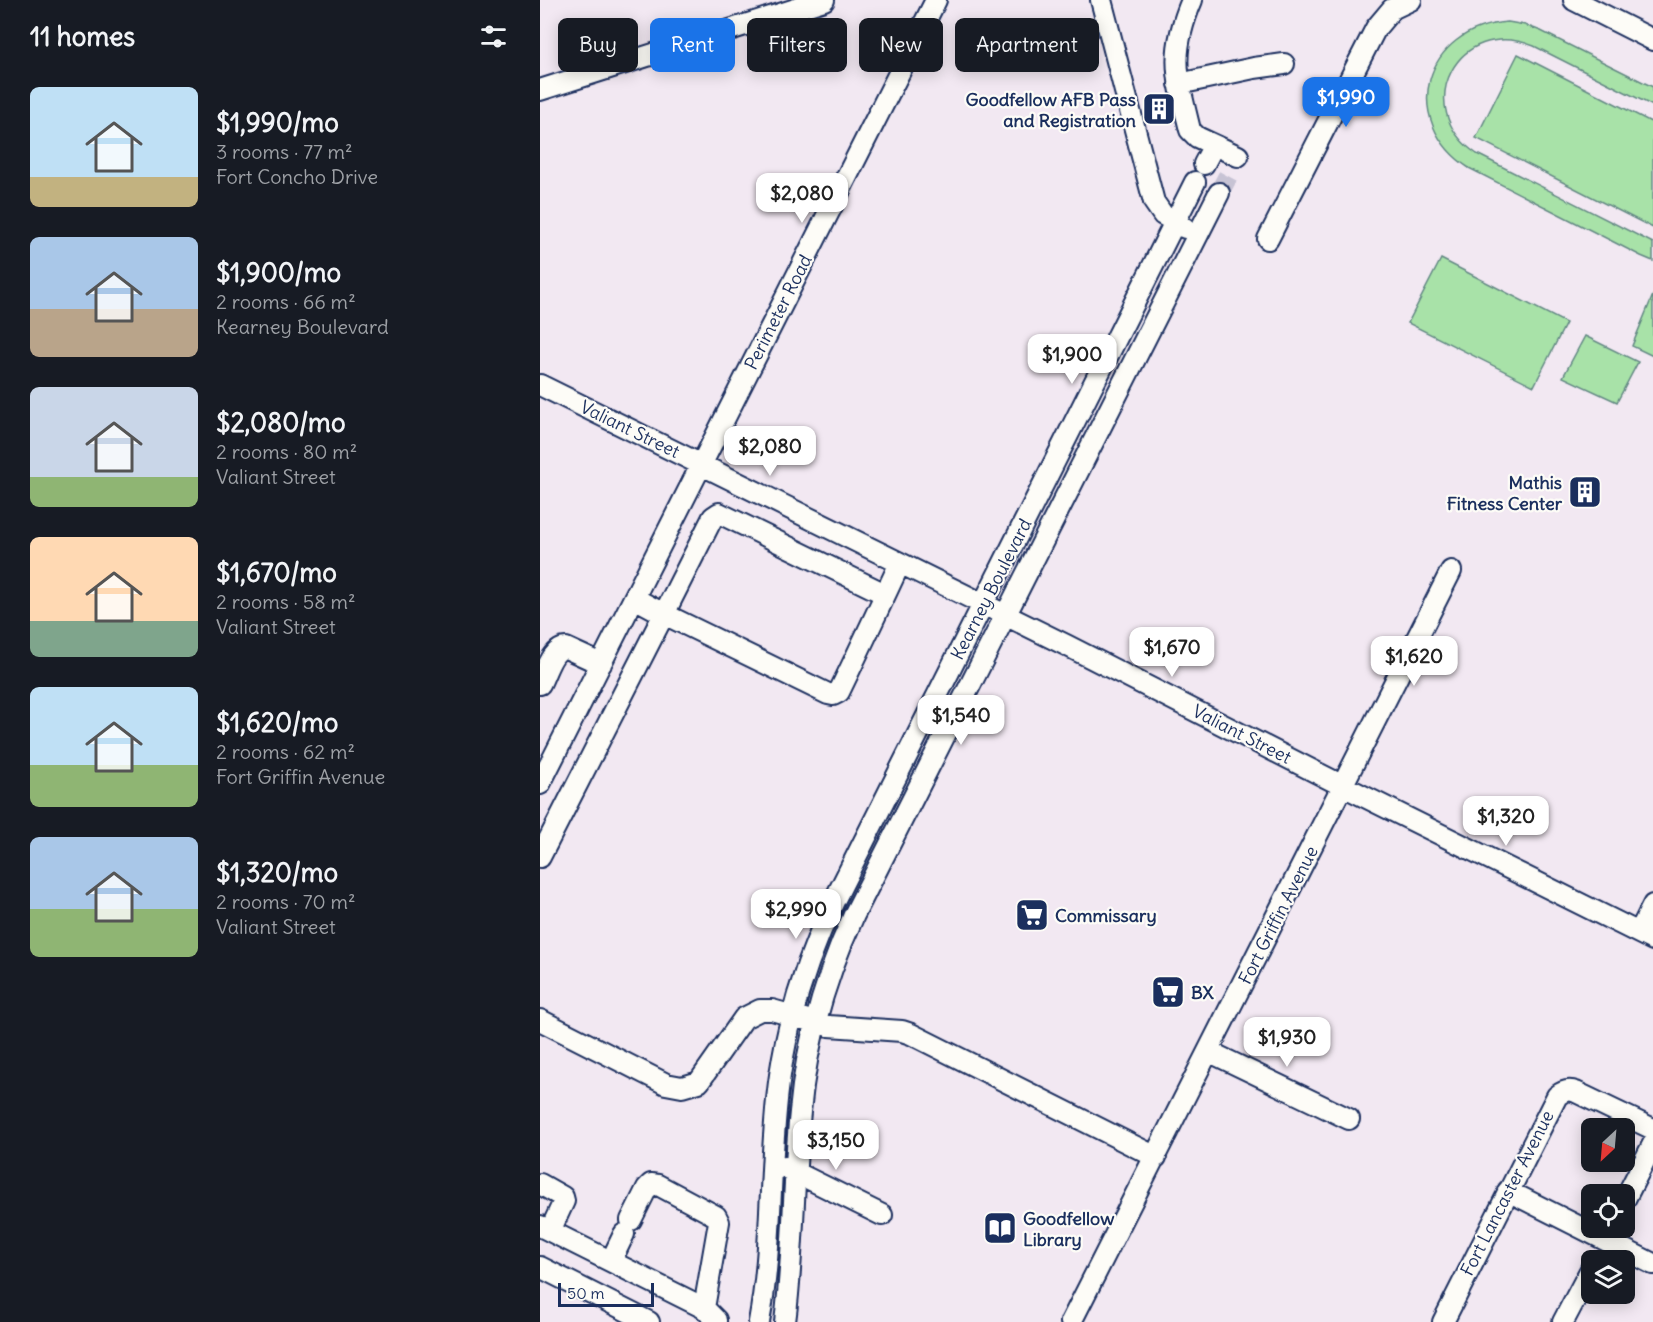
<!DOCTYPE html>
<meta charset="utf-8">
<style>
:root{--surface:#171b24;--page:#242831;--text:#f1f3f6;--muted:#9ea1a6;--accent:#1a73e8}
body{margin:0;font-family:Delius,sans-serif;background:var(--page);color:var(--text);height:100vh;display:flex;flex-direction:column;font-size:22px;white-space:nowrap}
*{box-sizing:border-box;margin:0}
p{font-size:20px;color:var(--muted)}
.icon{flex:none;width:33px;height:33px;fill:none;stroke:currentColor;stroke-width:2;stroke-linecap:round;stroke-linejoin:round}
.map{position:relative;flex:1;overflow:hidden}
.drawer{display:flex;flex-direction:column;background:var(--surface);width:540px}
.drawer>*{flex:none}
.guide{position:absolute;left:18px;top:18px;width:570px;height:54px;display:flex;gap:12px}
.needle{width:39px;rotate:206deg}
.fabs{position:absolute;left:1041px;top:1118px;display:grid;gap:12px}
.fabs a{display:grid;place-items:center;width:54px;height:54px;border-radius:9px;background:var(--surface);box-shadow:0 3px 15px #0003;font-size:30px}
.scale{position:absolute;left:18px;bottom:15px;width:96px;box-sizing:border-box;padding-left:6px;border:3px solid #1b2f5e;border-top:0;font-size:16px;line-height:21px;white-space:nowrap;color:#1b2f5e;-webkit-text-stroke:4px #fdfcf7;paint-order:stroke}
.price{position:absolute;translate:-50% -51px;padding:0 14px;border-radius:12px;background:#fff;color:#222;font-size:20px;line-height:39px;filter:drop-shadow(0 2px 3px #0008)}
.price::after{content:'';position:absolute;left:50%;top:36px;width:18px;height:14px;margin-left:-9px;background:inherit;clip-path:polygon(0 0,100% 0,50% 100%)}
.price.selected{background:var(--accent);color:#fff}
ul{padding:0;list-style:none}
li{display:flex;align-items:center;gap:18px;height:150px;padding:0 30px}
li span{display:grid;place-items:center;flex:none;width:168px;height:120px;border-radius:9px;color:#555}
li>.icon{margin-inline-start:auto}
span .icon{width:72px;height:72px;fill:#fffc;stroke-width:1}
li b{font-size:26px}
h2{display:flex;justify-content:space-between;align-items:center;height:72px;padding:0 30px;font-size:26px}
.tag{padding:0 21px;border-radius:9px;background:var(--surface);box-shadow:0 3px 15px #0003;font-size:21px;line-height:54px}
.tag.selected{background:var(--accent);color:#fff}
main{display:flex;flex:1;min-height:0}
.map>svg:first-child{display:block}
</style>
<main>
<section class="drawer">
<h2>11 homes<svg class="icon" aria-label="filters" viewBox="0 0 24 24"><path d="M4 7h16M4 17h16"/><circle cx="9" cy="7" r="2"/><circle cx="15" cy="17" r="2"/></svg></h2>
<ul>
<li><span style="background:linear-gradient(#bfe0f5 75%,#c2b280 0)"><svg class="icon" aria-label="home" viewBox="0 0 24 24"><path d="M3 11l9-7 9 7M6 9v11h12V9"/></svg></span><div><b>$1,990/mo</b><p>3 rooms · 77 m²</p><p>Fort Concho Drive</p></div></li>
<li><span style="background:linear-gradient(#a9c7e8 60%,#b9a48a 0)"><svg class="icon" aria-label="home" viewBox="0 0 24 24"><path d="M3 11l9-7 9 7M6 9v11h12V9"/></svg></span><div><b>$1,900/mo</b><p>2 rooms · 66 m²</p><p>Kearney Boulevard</p></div></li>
<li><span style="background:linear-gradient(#c9d6e8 75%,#8fb573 0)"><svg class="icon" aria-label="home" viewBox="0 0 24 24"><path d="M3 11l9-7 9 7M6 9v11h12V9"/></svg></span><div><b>$2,080/mo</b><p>2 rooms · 80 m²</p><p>Valiant Street</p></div></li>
<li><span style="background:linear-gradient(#ffd9b3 70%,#7fa58c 0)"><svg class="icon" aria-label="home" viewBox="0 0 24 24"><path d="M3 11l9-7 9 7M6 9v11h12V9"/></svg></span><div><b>$1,670/mo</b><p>2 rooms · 58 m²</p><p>Valiant Street</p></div></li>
<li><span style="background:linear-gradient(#bfe0f5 65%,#8fb573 0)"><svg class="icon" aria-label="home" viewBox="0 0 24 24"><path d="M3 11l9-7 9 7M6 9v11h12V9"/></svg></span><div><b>$1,620/mo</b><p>2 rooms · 62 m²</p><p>Fort Griffin Avenue</p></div></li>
<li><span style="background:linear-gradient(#a9c7e8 60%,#8fb573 0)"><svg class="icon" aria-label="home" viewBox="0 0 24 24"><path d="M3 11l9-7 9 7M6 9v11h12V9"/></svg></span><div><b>$1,320/mo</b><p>2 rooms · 70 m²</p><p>Valiant Street</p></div></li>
</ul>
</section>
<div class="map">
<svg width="1113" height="1322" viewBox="0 0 1113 1322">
<rect width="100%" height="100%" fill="#f2e8f2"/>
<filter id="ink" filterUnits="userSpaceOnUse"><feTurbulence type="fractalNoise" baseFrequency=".0167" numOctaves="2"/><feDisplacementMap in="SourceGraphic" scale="12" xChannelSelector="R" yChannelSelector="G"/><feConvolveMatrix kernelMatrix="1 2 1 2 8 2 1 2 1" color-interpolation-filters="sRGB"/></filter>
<g filter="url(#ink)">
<path fill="#a8e2a8" stroke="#628883" stroke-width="1.5" d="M968,22L985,25L1001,31L1113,87V106L994,46C918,15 869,108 937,154L1113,243V261L1101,256L929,168C858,121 883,28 968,22Z
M978,54L1113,123V228L936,138Z
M901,259L1026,323L994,386L868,323Z
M1113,295V356L1092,346Z
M1045,336L1098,362L1077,402L1023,377Z"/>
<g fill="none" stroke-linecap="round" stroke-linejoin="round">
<path stroke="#c7c3d4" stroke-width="20" stroke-dasharray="20 10" stroke-linecap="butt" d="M679,193L688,176"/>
<defs>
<path id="minor" d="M561,0L614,202L623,215L645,228
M652,0C629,54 637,76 650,130L657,137L698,156
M1034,0L1113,40
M639,84L714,68L744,64
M0,90L284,0
M664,164L674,145
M728,239L836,28L852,9L871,0
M0,385L526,645L803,786L1113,940
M345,594L179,513L173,517L124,614L288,694L293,695L299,692C320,649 340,606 360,563
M0,684C6,673 12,648 26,648L61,664
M0,784L396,0
M0,857L124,614L94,598
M1099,933L1113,905
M0,1020L126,1084L142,1087L159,1082L204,1018L220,1010H232L289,1026L362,1031L371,1034L616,1157
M670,1052L809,1119
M245,1167L342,1215
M0,1184L23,1197L24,1201L10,1231
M968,1191L1113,1264
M1084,1201L1113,1144
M91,1220L107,1188L111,1184L118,1185L176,1216L179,1222L164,1308
M0,1226L164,1308L176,1320V1322
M71,1261L84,1234
M0,1267L109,1322
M219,1322C234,1241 228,1157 240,1075C249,1014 268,956 294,901L655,182
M245,1322C254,1253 253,1182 260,1112C266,1044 285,978 314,915L679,193
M531,1322L911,571
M903,1322L1017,1096C1023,1091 1028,1089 1036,1092L1113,1129
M1023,1322L1052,1267"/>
</defs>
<use href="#minor" stroke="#1b2f5e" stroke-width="24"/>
<use href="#minor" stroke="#fdfcf7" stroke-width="20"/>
</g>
</g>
<defs>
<symbol id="building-square" viewBox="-11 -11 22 22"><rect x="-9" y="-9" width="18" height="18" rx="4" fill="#1b2f5e" stroke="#fdfcf7"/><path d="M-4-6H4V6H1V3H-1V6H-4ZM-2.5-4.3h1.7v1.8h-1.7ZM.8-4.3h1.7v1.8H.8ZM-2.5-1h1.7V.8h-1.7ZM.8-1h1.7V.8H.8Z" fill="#fff"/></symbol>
<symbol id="supermarket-square" viewBox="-11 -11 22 22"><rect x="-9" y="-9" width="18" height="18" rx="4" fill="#1b2f5e" stroke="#fdfcf7"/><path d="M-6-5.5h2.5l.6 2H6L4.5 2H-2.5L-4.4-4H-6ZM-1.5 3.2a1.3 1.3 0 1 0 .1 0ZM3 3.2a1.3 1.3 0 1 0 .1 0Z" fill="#fff"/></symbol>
<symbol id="library-square" viewBox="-11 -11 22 22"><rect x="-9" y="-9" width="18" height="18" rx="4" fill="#1b2f5e" stroke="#fdfcf7"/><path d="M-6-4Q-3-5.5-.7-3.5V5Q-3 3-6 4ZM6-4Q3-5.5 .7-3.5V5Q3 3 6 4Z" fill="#fff"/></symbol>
</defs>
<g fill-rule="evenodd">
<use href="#building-square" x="600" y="90" width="38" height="38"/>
<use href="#building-square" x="1026" y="473" width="38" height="38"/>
<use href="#supermarket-square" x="473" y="896" width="38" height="38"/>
<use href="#supermarket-square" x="609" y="973" width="38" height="38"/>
<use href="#library-square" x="441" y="1209" width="38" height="38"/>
</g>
<g text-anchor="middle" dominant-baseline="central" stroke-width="4.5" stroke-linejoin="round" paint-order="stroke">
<g font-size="18" font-weight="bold" fill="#1b2f5e" stroke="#fdfcf7" text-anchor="start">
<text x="596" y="99" text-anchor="end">Goodfellow AFB Pass<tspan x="596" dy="21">and Registration</tspan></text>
<text x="1022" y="482" text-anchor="end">Mathis<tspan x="1022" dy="21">Fitness Center</tspan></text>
<text x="515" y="915">Commissary</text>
<text x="651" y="992">BX</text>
<text x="483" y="1218">Goodfellow<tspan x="483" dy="21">Library</tspan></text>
</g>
<g font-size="18" fill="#1b2f5e" stroke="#fdfcf7">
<text transform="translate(238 312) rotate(-63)">Perimeter Road</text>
<text transform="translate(90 429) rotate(26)">Valiant Street</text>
<text transform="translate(451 589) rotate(-63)">Kearney Boulevard</text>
<text transform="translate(702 734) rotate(27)">Valiant Street</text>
<text transform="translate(738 915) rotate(-63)">Fort Griffin Avenue</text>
<text transform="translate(967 1193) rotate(-63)">Fort Lancaster Avenue</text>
</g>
</g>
</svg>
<div class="fabs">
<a><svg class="needle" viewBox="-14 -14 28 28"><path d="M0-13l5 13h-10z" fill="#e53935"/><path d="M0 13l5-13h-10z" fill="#9ea1a6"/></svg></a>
<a><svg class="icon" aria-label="locate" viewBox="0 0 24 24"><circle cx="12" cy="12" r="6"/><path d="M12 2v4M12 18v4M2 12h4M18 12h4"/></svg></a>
<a><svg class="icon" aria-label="layers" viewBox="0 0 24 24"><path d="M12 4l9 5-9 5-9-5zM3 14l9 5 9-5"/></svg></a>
</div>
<div class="scale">50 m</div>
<b class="price selected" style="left:806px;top:128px">$1,990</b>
<b class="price" style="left:262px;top:224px">$2,080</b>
<b class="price" style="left:532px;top:385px">$1,900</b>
<b class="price" style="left:230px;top:477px">$2,080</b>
<b class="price" style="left:632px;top:678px">$1,670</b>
<b class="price" style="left:874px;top:687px">$1,620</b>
<b class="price" style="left:421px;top:746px">$1,540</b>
<b class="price" style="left:966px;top:847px">$1,320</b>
<b class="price" style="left:256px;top:940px">$2,990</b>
<b class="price" style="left:747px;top:1068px">$1,930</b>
<b class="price" style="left:296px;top:1171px">$3,150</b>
<div class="guide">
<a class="tag">Buy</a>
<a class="tag selected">Rent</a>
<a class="tag">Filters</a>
<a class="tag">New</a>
<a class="tag">Apartment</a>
</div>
</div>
</main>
